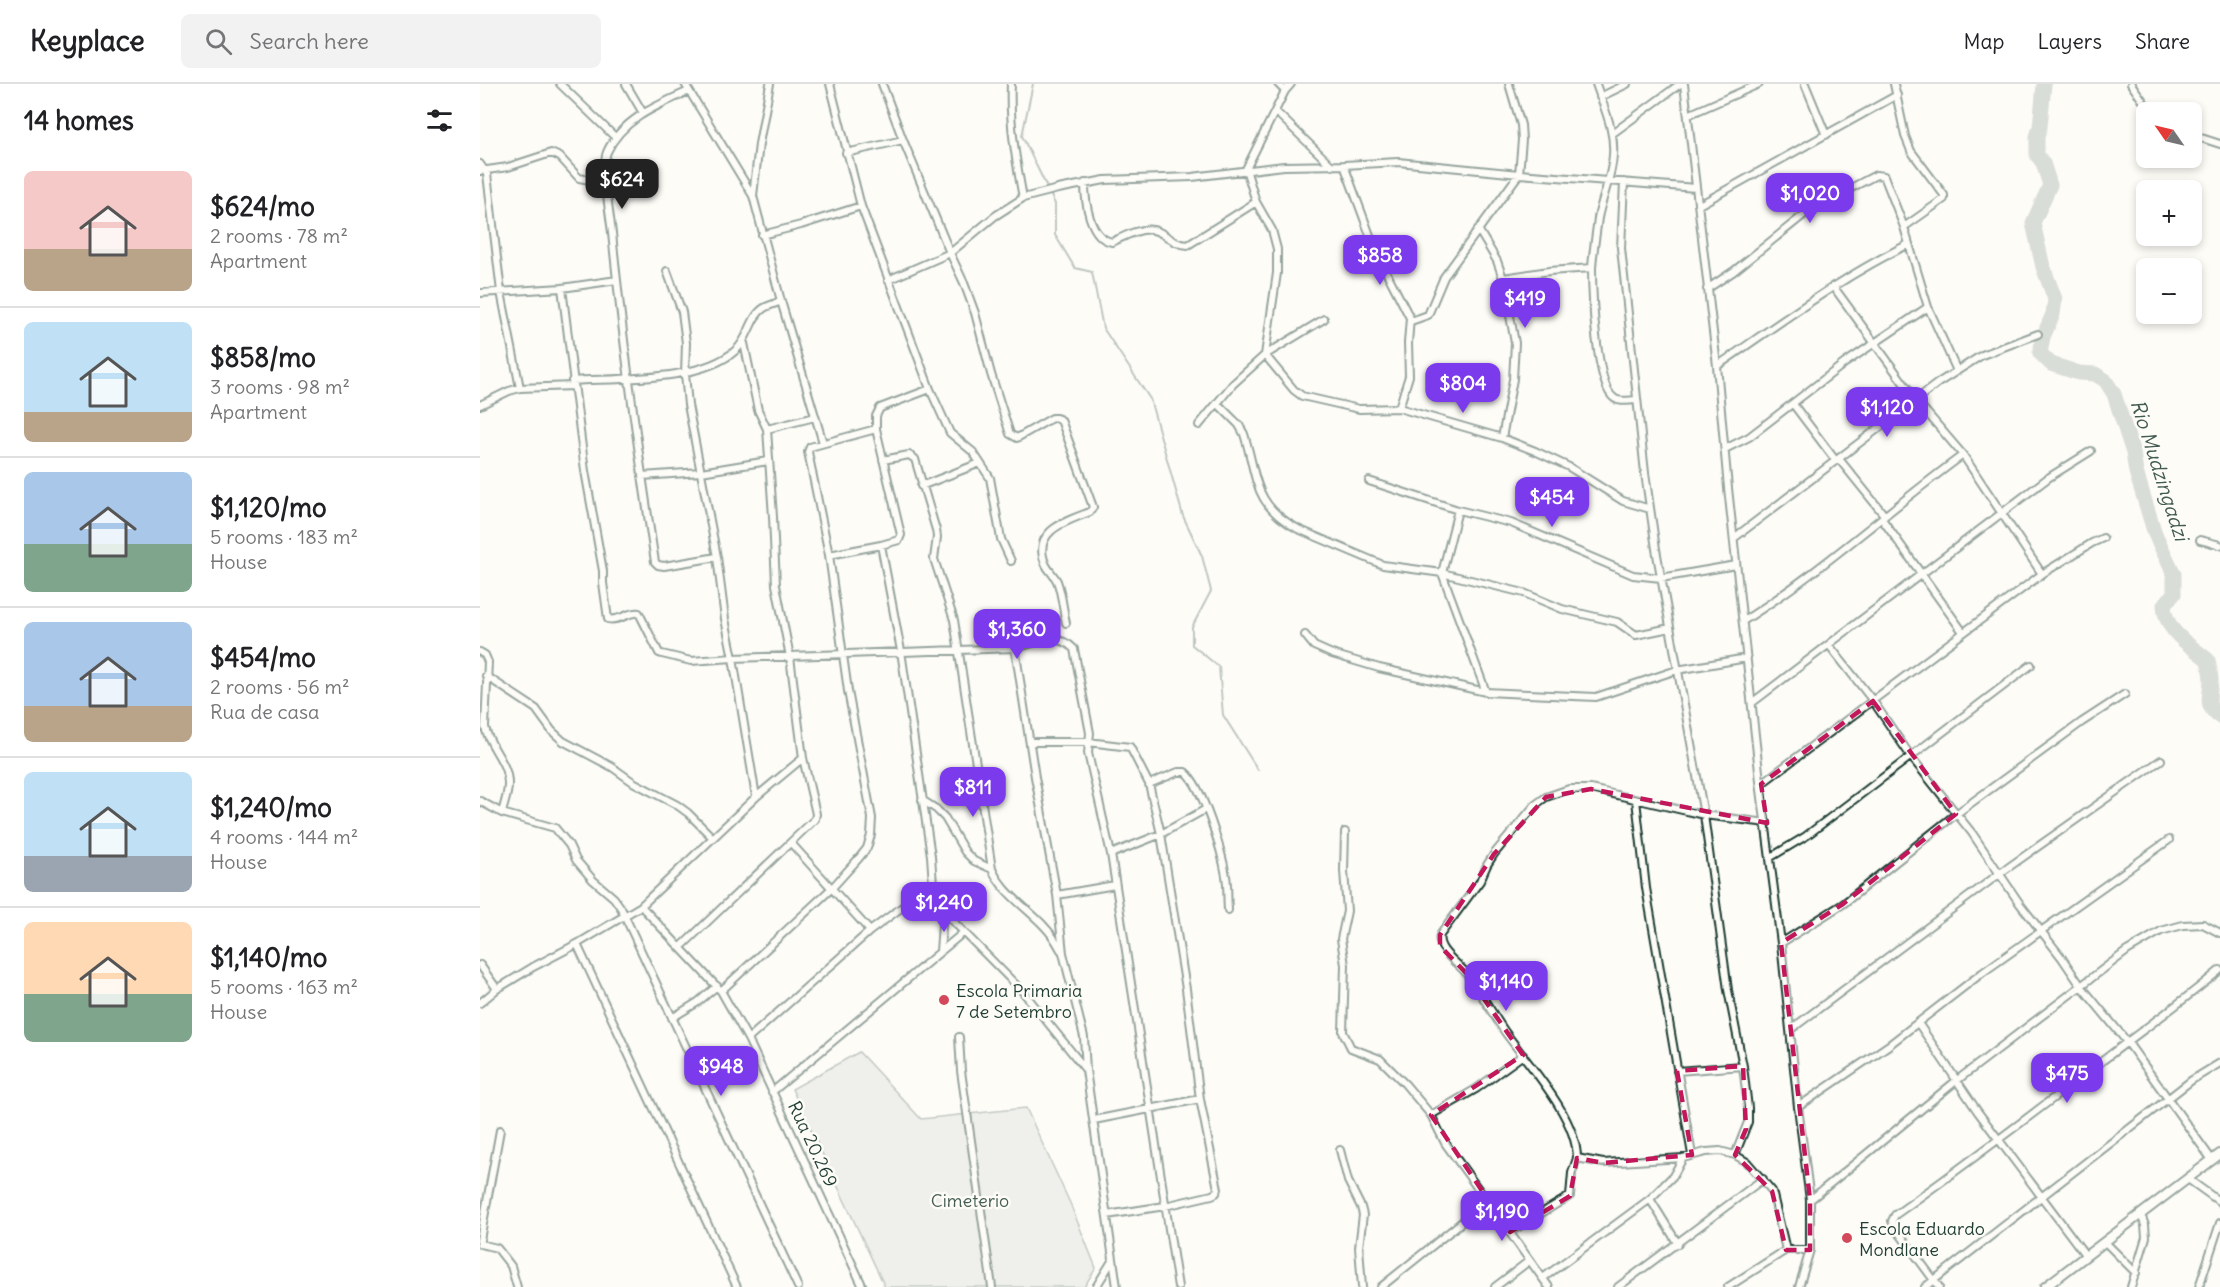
<!DOCTYPE html>
<meta charset="utf-8">
<style>
:root{--surface:#fff;--page:#f2f2f2;--text:#202124;--muted:#757577;--line:#e0e0e0;--accent:#7c3aed}
body{margin:0;font-family:Delius,sans-serif;background:var(--page);color:var(--text);height:100vh;display:flex;flex-direction:column;font-size:22px;white-space:nowrap}
*{box-sizing:border-box;margin:0}
p{font-size:20px;color:var(--muted)}
.icon{flex:none;width:33px;height:33px;fill:none;stroke:currentColor;stroke-width:2;stroke-linecap:round;stroke-linejoin:round}
.map{position:relative;flex:1;overflow:hidden}
.side{display:flex;flex-direction:column;background:var(--surface);width:480px}
.side>*{flex:none}
.needle{width:39px;rotate:304deg}
.tools{position:absolute;left:1656px;top:18px;display:grid;gap:12px}
.tools a{display:grid;place-items:center;width:66px;height:66px;border-radius:9px;background:var(--surface);box-shadow:0 3px 9px #0003;font-size:30px}
.price{position:absolute;translate:-50% -51px;padding:0 14px;border-radius:12px;background:var(--accent);color:#fff;font-size:20px;line-height:39px;filter:drop-shadow(0 2px 3px #0008)}
.price::after{content:'';position:absolute;left:50%;top:36px;width:18px;height:14px;margin-left:-9px;background:inherit;clip-path:polygon(0 0,100% 0,50% 100%)}
.price.selected{background:#222;color:#fff}
ul{padding:0;list-style:none}
li{display:flex;align-items:center;gap:18px;height:150px;padding:0 24px}
li+li{border-top:2px solid var(--line)}
li span{display:grid;place-items:center;flex:none;width:168px;height:120px;border-radius:9px;color:#555}
li>.icon{margin-inline-start:auto}
span .icon{width:72px;height:72px;fill:#fffc;stroke-width:1}
li b{font-size:26px}
h2{display:flex;justify-content:space-between;align-items:center;height:72px;padding:0 24px;font-size:26px}
header{display:flex;align-items:center;gap:36px;box-sizing:border-box;height:84px;padding:0 30px;background:var(--surface);border-bottom:2px solid var(--line)}
header strong{font-size:28px}
nav{display:flex;gap:33px;margin-inline-start:auto;font-size:21px}
.search{width:420px;height:54px;background:var(--page);display:flex;align-items:center;gap:15px;box-sizing:border-box;padding:0 21px;border-radius:9px;color:var(--muted);font-size:22px}
main{display:flex;flex:1;min-height:0}
.map>svg:first-child{display:block}
</style>
<header>
<strong>Keyplace</strong>
<div class="search"><svg class="icon" aria-label="search" viewBox="0 0 24 24"><circle cx="10" cy="10" r="6"/><path d="M15 15l6 6"/></svg>Search here</div>
<nav><a>Map</a><a>Layers</a><a>Share</a></nav>
</header>
<main>
<section class="side">
<h2>14 homes<svg class="icon" aria-label="filters" viewBox="0 0 24 24"><path d="M4 7h16M4 17h16"/><circle cx="9" cy="7" r="2"/><circle cx="15" cy="17" r="2"/></svg></h2>
<ul>
<li><span style="background:linear-gradient(#f6c9c9 65%,#b9a48a 0)"><svg class="icon" aria-label="home" viewBox="0 0 24 24"><path d="M3 11l9-7 9 7M6 9v11h12V9"/></svg></span><div><b>$624/mo</b><p>2 rooms · 78 m²</p><p>Apartment</p></div></li>
<li><span style="background:linear-gradient(#bfe0f5 75%,#b9a48a 0)"><svg class="icon" aria-label="home" viewBox="0 0 24 24"><path d="M3 11l9-7 9 7M6 9v11h12V9"/></svg></span><div><b>$858/mo</b><p>3 rooms · 98 m²</p><p>Apartment</p></div></li>
<li><span style="background:linear-gradient(#a9c7e8 60%,#7fa58c 0)"><svg class="icon" aria-label="home" viewBox="0 0 24 24"><path d="M3 11l9-7 9 7M6 9v11h12V9"/></svg></span><div><b>$1,120/mo</b><p>5 rooms · 183 m²</p><p>House</p></div></li>
<li><span style="background:linear-gradient(#a9c7e8 70%,#b9a48a 0)"><svg class="icon" aria-label="home" viewBox="0 0 24 24"><path d="M3 11l9-7 9 7M6 9v11h12V9"/></svg></span><div><b>$454/mo</b><p>2 rooms · 56 m²</p><p>Rua de casa</p></div></li>
<li><span style="background:linear-gradient(#bfe0f5 70%,#9aa5b1 0)"><svg class="icon" aria-label="home" viewBox="0 0 24 24"><path d="M3 11l9-7 9 7M6 9v11h12V9"/></svg></span><div><b>$1,240/mo</b><p>4 rooms · 144 m²</p><p>House</p></div></li>
<li><span style="background:linear-gradient(#ffd9b3 60%,#7fa58c 0)"><svg class="icon" aria-label="home" viewBox="0 0 24 24"><path d="M3 11l9-7 9 7M6 9v11h12V9"/></svg></span><div><b>$1,140/mo</b><p>5 rooms · 163 m²</p><p>House</p></div></li>
</ul>
</section>
<div class="map">
<svg width="1740" height="1203" viewBox="0 0 1740 1203">
<rect width="100%" height="100%" fill="#fdfcf7"/>
<filter id="ink" filterUnits="userSpaceOnUse"><feTurbulence type="fractalNoise" baseFrequency=".0167" numOctaves="2"/><feDisplacementMap in="SourceGraphic" scale="12" xChannelSelector="R" yChannelSelector="G"/><feConvolveMatrix kernelMatrix="1 2 1 2 8 2 1 2 1" color-interpolation-filters="sRGB"/></filter>
<g filter="url(#ink)">
<path fill="#dde0db" stroke="#7e8e88" stroke-width="1.5" d="M379,968L441,1035L546,1024L590,1119L616,1184L604,1203H405L312,1005Z"/>
<g fill="none" stroke-linecap="round" stroke-linejoin="round">
<path stroke="#75877f" stroke-width="2" d="M553,0L542,52L575,120V151L595,184L612,188L623,244L670,315L703,432L722,472L731,507L712,543V561L739,583L743,631L778,686"/>
<path stroke="#aeb8b1" stroke-width="15" d="M1564,0L1560,43L1557,53V71L1563,79L1570,101L1553,139L1563,183L1575,215L1573,230L1563,253L1560,269L1571,280L1599,289L1615,290L1625,296L1634,310L1653,369L1656,388L1675,450L1694,490V510L1684,521C1685,548 1710,561 1728,576C1729,583 1731,590 1731,597C1730,614 1724,621 1740,633"/>
<defs>
<path id="minor" d="M80,0L135,53
M146,0L163,29
M205,0L273,112L301,217L343,359
M350,0L381,122L450,305L400,324L396,332V345
M402,0L423,56L470,169L484,199L495,229L511,290L530,350L537,354L572,334H576L581,336L613,423L610,428C587,437 550,447 566,481C569,487 574,491 577,497C582,510 583,526 586,539
M531,0C529,39 536,76 543,114
M798,0L805,7
M811,0L805,7L766,85L776,118L792,146L797,165V189L785,271L814,306L822,312L879,325L919,324L1022,354L1055,367L1089,383L1143,417L1170,425
M1116,0C1124,24 1135,46 1133,71C1132,93 1122,113 1118,134C1116,150 1113,168 1112,184C1112,208 1116,302 1134,314C1140,319 1149,316 1156,316
M1204,0L1237,282L1248,404L1281,706L1301,859L1318,1023L1330,1116V1166L1319,1203
M1325,0L1346,51
M1651,0L1671,28
M209,7C178,21 142,35 127,68C121,82 130,131 132,149C143,259 158,368 175,478L178,481L184,482L237,473
M1120,13L1147,0
M795,27L852,82
M1208,31L1279,0
M1133,49L1200,0
M1712,51L1740,60
M366,69L423,56
M0,80L7,90L21,208L40,304
M864,81L897,170L930,234L928,259L929,292L919,324
M0,87L28,83L71,69L80,73L99,94L127,99
M1144,98L1141,164L1165,389L1176,465L1224,731L1248,906L1263,982L1268,1024V1038L1255,1071
M605,99C605,117 609,154 632,158C643,153 661,143 673,146C687,149 691,160 708,161L776,118
M273,112L279,60L290,0
M1219,121L1417,11
M998,145L1017,177L1023,194L1035,259L1033,295L1022,354
M282,151L321,141L381,122
M1429,160L1448,223L1477,287
M187,187L202,228L206,259L205,290L208,321L237,473L245,535L253,574L535,564C556,559 578,547 594,565L610,649L608,669L631,770L698,1203
M1023,194L1069,187L1112,184
M408,196L470,169L515,132L543,114L578,105L625,96L712,93L804,82L864,81L918,78L1039,90L1216,104
M1353,202L1436,316L1483,371L1562,490
M82,204L105,387L123,487V499L128,535C139,538 149,527 159,529L179,569L182,570L211,577L253,574L276,713
M1227,205L1254,187L1331,125L1396,91L1404,92L1424,143
M0,209L82,204L137,196
M931,237L948,231L964,193L1039,90L1042,56L1041,41L1029,0
M264,259L278,326L287,345
M1237,282C1300,239 1361,193 1429,160L1424,143L1464,115V111L1431,67L1425,52L1414,0
M92,297C139,294 221,298 256,266C269,255 270,233 284,224C289,221 295,220 301,217
M450,305L470,349L493,368L510,394L521,455L531,477
M737,319L759,341L764,350C778,394 772,420 818,445L903,481L962,489L1044,509L1082,525L1137,538L1156,551L1190,544
M1313,320L1356,377
M0,321L29,307L40,304L93,302
M719,341L753,300L785,271L844,235
M1245,365L1269,353L1365,279L1448,223
M1359,375L1405,432
M403,376L429,371L435,375L456,446L457,453L454,475L474,536L512,785C522,808 547,824 564,842C571,849 576,857 581,866
M162,392L221,388L288,377
M889,397L978,426L1031,439L1153,491L1181,494L1256,481
M441,402L500,379
M978,426L962,489L1006,608
M1402,435L1483,548
M1254,454L1458,299L1502,271L1558,250
M1720,456L1740,461
M349,471L401,461
M1263,537C1341,488 1409,425 1483,371
M825,551L834,562L852,570L899,584L1006,608L1116,613L1197,586L1267,574
M1349,561L1393,617L1432,674L1492,749L1540,820L1582,874L1601,902L1648,959L1732,1076
M535,564L555,693L577,811L583,869L604,953L606,986L637,1203
M0,568L5,571L8,578L5,643C9,663 29,679 28,701C28,710 24,720 22,729
M6,592L56,625L72,647L83,657L132,683L153,698L197,721L208,729L232,753
M1273,618L1568,394L1611,367
M550,658H608L650,663L669,700L681,750L706,905L720,1015L738,1105L736,1109L732,1111L685,1122L627,1131
M669,700L698,688H705C723,702 742,768 746,792C748,803 747,815 748,826
M1281,700L1562,490L1612,459L1623,454
M442,716L456,725L465,734L485,768L494,777L512,785
M1156,716L1166,804L1212,1071
M0,717L22,729L75,744L89,761L96,776L113,796L134,814L141,824L318,1203
M1287,739L1224,731L1111,705H1089L1066,713L1055,721L1014,770L1007,781L1000,797L960,851C956,866 978,879 987,890C1001,909 1012,929 1025,948C1048,980 1097,1033 1097,1074L1123,1079L1203,1074L1226,1068L1240,1067L1255,1071L1267,1078L1292,1107L1306,1166
M865,748L864,787L867,827L861,855L865,881L863,948L871,964L900,975L925,1000L951,1031L965,1059L1069,1203
M311,759L390,847
M631,770L681,750L726,725
M1291,773L1326,752L1551,581
M577,811L635,801
M161,822L241,907L268,955L383,1203
M1301,859L1363,820L1476,730L1602,638L1645,610
M97,860L257,1203
M201,863L335,735L336,730L323,674L310,573L296,501L293,433L287,345L335,333
M460,867L463,827
M0,881L17,905
M241,907L352,804L379,774L387,764L391,751L392,734L368,607L349,471L328,368L330,363L396,345L421,451L419,456L401,461L421,567L451,772L453,800L463,827L544,909L606,986
M0,919L17,905L53,883L97,860L161,822L276,713L323,674
M192,934L218,918L237,902
M1438,939L1498,1028L1606,1172
M1310,946L1519,790L1681,676
M479,953L481,987L512,1203
M268,955L390,847L453,800
M1197,987L1263,982
M292,1008L484,848
M1318,1023L1409,961L1502,889L1689,756
M951,1031L996,1005L1043,971
M614,1036L720,1015
M860,1066L868,1097L881,1123L883,1131L879,1163L882,1203
M1708,1095L1740,1118
M1170,1115L1198,1160
M1330,1116L1476,997L1647,867L1681,847L1703,841L1723,840L1740,849
M1030,1148L1090,1112L1092,1089L1097,1074
M0,1156L20,1046
M1625,1158L1656,1189
M0,1160L17,1164L31,1182L37,1203
M1063,1194L1170,1115L1193,1092L1203,1074
M616,1203L632,1177
M901,1203L1008,1117
M1015,1203L1049,1177
M1138,1203L1283,1095
M1248,1203L1306,1166H1330
M1445,1203L1712,996L1740,979
M1459,1203L1414,1142L1412,1137L1415,1131C1484,1082 1550,1032 1617,981C1658,949 1700,920 1740,886
M1651,1203L1666,1153L1665,1141L1661,1131
M1719,1203L1740,1139"/>
<path id="tertiary" d="M1565,1203L1740,1070"/>
</defs>
<use href="#minor" stroke="#1f3d34" stroke-width="10"/>
<use href="#tertiary" stroke="#1f3d34" stroke-width="12"/>
<use href="#minor" stroke="#fdfcf7" stroke-width="6"/>
<use href="#tertiary" stroke="#fdfcf7" stroke-width="8"/>
</g>
</g>
<path d="M0 0H1740V1203H0ZM1393,617L1476,730L1363,820L1301,859L1330,1116V1166H1306L1292,1107L1255,1071L1266,1045L1263,982L1197,987L1212,1071L1123,1079L1097,1074L1090,1112L1030,1148L951,1031L1043,971L986,889L960,862V851L1014,770L1066,713L1111,705L1287,739L1281,700Z" fill="#fdfcf7" fill-opacity=".55" fill-rule="evenodd"/>
<path fill="none" stroke="#c2185b" stroke-width="4.5" stroke-dasharray="12 8" stroke-linejoin="round" d="M1393,617L1476,730L1363,820L1301,859L1330,1116V1166H1306L1292,1107L1255,1071L1266,1045L1263,982L1197,987L1212,1071L1123,1079L1097,1074L1090,1112L1030,1148L951,1031L1043,971L986,889L960,862V851L1014,770L1066,713L1111,705L1287,739L1281,700Z"/>
<g fill="#d1495b" stroke="#fdfcf7" stroke-width="2">
<circle cx="464" cy="916" r="6"/>
<circle cx="1367" cy="1154" r="6"/>
</g>
<g text-anchor="middle" dominant-baseline="central" stroke-width="5" stroke-linejoin="round" paint-order="stroke">
<g font-size="18" fill="#1f3d34" stroke="#fdfcf7" text-anchor="start">
<text x="476" y="906">Escola Primaria<tspan x="476" dy="21">7 de Setembro</tspan></text>
<text x="1379" y="1144">Escola Eduardo<tspan x="1379" dy="21">Mondlane</tspan></text>
</g>
<g font-size="18" fill="#1f3d34" stroke="#fdfcf7">
<text transform="translate(333 1060) rotate(65)">Rua 20.269</text>
</g>
<g font-size="18" fill="#455e55" stroke="#fdfcf7">
<text x="490" y="1116">Cimeterio</text>
</g>
<g font-size="20" font-style="italic" fill="#435c53" stroke="#fdfcf7">
<text transform="translate(1680 386) rotate(72)">Rio Mudzingadzi</text>
</g>
</g>
</svg>
<div class="tools">
<a><svg class="needle" viewBox="-14 -14 28 28"><path d="M0-13l5 13h-10z" fill="#e53935"/><path d="M0 13l5-13h-10z" fill="#757577"/></svg></a>
<a>+</a>
<a>−</a>
</div>
<b class="price selected" style="left:142px;top:126px">$624</b>
<b class="price" style="left:1330px;top:140px">$1,020</b>
<b class="price" style="left:900px;top:202px">$858</b>
<b class="price" style="left:1045px;top:245px">$419</b>
<b class="price" style="left:983px;top:330px">$804</b>
<b class="price" style="left:1407px;top:354px">$1,120</b>
<b class="price" style="left:1072px;top:444px">$454</b>
<b class="price" style="left:537px;top:576px">$1,360</b>
<b class="price" style="left:493px;top:734px">$811</b>
<b class="price" style="left:464px;top:849px">$1,240</b>
<b class="price" style="left:1026px;top:928px">$1,140</b>
<b class="price" style="left:241px;top:1013px">$948</b>
<b class="price" style="left:1587px;top:1020px">$475</b>
<b class="price" style="left:1022px;top:1158px">$1,190</b>
</div>
</main>
